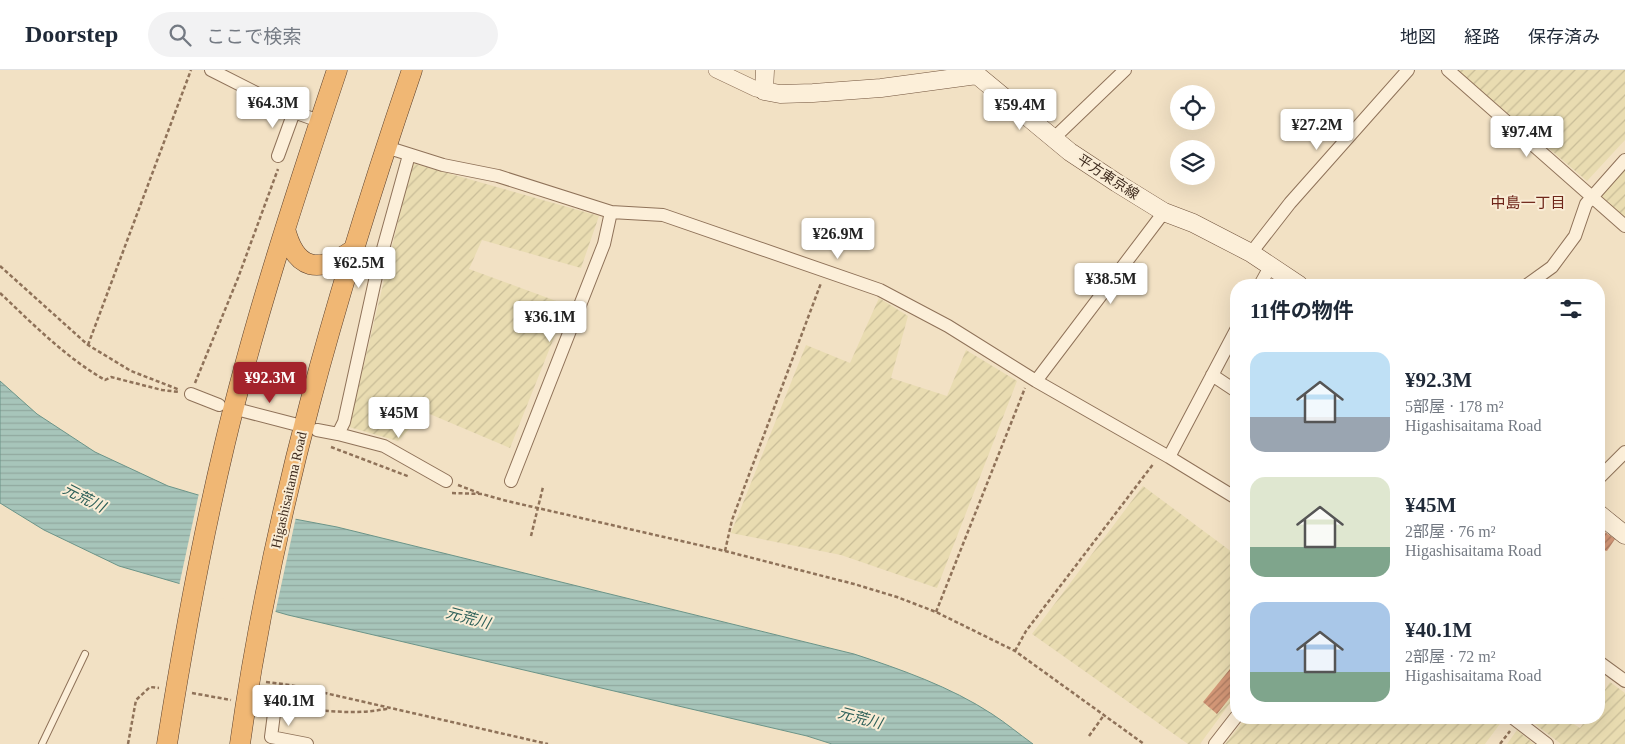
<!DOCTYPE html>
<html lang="ja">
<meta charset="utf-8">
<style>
:root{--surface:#fff;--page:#f2f2f3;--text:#1f2937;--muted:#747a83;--line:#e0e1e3;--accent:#a4232c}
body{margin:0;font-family:"Times New Roman","Noto Sans JP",serif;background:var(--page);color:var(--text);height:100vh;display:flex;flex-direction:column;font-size:19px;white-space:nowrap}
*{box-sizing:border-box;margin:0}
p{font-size:16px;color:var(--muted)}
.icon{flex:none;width:28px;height:28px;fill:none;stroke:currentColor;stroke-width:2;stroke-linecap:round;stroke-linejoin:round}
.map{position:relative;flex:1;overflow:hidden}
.drawer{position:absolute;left:1230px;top:209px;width:375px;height:445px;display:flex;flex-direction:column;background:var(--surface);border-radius:20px;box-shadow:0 5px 20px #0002}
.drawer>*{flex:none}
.buttons{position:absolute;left:1170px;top:15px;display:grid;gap:10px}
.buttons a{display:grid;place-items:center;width:45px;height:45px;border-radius:50%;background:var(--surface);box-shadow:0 5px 20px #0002;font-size:25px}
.price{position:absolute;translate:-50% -42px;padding:0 11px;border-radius:5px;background:#fff;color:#222;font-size:16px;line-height:32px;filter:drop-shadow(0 1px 2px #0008)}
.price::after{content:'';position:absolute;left:50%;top:30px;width:15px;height:11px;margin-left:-8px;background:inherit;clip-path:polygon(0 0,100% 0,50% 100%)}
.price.selected{background:var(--accent);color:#fff}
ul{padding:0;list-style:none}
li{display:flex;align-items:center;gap:15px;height:125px;padding:0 20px}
li span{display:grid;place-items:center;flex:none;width:140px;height:100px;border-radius:15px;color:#555}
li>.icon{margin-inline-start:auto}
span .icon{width:60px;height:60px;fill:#fffc;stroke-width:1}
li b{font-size:21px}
h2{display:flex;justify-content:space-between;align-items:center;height:60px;padding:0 20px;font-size:21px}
header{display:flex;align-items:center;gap:30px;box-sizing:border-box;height:70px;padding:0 25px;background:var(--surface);border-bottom:1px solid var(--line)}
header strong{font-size:24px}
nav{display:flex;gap:28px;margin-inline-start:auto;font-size:18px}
.search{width:350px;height:45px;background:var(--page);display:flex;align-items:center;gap:12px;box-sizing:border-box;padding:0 18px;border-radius:28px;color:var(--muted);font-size:19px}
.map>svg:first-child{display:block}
</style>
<header>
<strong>Doorstep</strong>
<div class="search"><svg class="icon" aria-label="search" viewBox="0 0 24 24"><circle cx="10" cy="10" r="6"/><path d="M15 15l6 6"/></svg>ここで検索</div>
<nav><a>地図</a><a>経路</a><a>保存済み</a></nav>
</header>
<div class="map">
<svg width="1625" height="674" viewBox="0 0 1625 674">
<defs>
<pattern id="farmland-furrows" width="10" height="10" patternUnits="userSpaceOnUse" patternTransform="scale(1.25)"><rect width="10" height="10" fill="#e9dcb1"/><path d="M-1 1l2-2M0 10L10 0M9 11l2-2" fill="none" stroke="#c9bd98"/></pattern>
<pattern id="water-rules" width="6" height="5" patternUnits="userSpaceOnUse" patternTransform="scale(1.25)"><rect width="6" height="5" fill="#a7c5ba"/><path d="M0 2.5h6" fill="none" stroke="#91a99f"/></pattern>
<pattern id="building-hatch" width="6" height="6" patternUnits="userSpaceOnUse" patternTransform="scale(1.25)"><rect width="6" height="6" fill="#d39777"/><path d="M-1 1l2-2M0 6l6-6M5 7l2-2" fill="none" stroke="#ad7b61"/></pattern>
</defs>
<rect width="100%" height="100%" fill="#f2e1c4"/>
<path fill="url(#farmland-furrows)" d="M1457,0H1625V70L1587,111Z
M412,93L599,146L581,198L482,170L469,199L567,235L510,378L425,342L398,371L349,357Z
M1625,95V150L1598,125Z
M879,228L908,246L891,308L947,326L966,280L1017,311L937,518L841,485L731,463L806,275L850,293Z
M1143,416L1236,485V625L1200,674H1188L1032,564Z
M1610,612L1625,623V674H1561L1527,648H1564L1580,658L1587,648H1599V629Z
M1246,648H1497L1502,651L1485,674H1225Z
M1517,660L1534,674H1507Z"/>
<path fill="url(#water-rules)" stroke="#6c9488" d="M0,311L37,344L95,382L168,416L252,441L337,457L854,584C900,599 951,617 992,644C1006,653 1019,664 1033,674H832L807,666L288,545L119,496L44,460L0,433Z"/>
<path fill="#f2e1c4" d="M199,423L252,439L296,447L275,544L179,516Z"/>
<path fill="url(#building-hatch)" d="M1599,458L1615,469L1607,481L1603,480L1599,487Z
M1234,594L1236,596V620L1217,644L1203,632Z"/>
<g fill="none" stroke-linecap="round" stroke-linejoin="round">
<defs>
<path id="service" d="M42,674L85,584"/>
<path id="minor" d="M211,0L294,42L319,51
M1448,0L1625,156
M1054,68L1125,0
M386,77L443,95L498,106L611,142L663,145L880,220L948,256L1036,311L1169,387L1236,428
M278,86L294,42
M1251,183L1290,133L1408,0
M1260,215L1271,195
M1527,215L1552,197L1575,166L1586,134L1625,90
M1212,305L1236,321
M1036,311L1164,142
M191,324L219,335
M240,340L294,354
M317,360L338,364L344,352L378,197L409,85
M338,364L384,376L446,411
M1169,387L1236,260
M1599,408L1625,382
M511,411L604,174L611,142
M1599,592L1625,611
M275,636L271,667L307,674
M1513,648L1547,674
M1215,674L1236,647"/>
<path id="tertiary" d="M716,0L756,19L764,21"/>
<path id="secondary" d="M765,0L764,21L780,24L813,23L881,18L977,5L1070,82L1117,113L1164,142L1193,153L1251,183L1299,215
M1599,444L1625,465"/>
<path id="trunk" d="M285,159C296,201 319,204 353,180
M167,674C183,573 201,473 225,373C255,247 296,123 337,0
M240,674C272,444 337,220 412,0"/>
</defs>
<use href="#service" stroke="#8f7259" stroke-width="8"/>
<use href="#minor" stroke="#8f7259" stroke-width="14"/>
<use href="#tertiary" stroke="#8f7259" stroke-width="16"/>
<use href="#secondary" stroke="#71533c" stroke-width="19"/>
<use href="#trunk" stroke="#5c402d" stroke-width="21"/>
<path stroke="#8f7259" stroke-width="2.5" stroke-dasharray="4 2.5" stroke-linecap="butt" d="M0,196L88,275L131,301L180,320
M0,223C33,254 65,287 105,310L111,307L162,320L179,322
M88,275L191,0
M195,313L238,208L278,99
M331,377L410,407
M458,415L479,423
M452,423L482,424L507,431L725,481L854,514L897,527L936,542L1015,581L1144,674
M531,466L543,417
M725,481L732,450L821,213
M936,542L1025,318
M1015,581L1026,561L1154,393
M266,612L290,615L548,674
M192,623L231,630
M286,637C320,640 356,646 390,638
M1089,666L1104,645
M128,674L136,630L150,617L159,618
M1500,674L1510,661"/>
<use href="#service" stroke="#fcefd9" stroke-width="6"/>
<use href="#minor" stroke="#fcefd9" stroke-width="12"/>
<use href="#tertiary" stroke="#fcefd9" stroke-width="15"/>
<use href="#secondary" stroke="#fcefd9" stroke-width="18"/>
<use href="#trunk" stroke="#f0b774" stroke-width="20"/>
</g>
<g text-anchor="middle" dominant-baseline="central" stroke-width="4" stroke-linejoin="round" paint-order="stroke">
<g font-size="14" fill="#3e2b1e" stroke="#f9ecd5">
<text transform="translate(1108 107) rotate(33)">平方東京線</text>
<text transform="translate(289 420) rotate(-77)">Higashisaitama Road</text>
</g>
<g font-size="15" fill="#6e2519" stroke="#f9ecd5">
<text x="1528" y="133">中島一丁目</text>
</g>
<g font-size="15" font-style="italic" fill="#2c5f58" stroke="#f9ecd5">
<text transform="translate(84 428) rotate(27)">元荒川</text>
<text transform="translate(468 548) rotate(15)">元荒川</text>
<text transform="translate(860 648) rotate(15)">元荒川</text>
</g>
</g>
</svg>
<div class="buttons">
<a><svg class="icon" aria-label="locate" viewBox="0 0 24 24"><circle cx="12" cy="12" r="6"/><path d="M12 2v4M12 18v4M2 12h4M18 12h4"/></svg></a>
<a><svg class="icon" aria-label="layers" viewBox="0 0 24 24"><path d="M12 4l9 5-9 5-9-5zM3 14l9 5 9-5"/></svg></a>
</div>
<b class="price" style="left:273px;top:59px">¥64.3M</b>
<b class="price" style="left:1020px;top:61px">¥59.4M</b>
<b class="price" style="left:1317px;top:81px">¥27.2M</b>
<b class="price" style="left:1527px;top:88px">¥97.4M</b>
<b class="price" style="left:838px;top:190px">¥26.9M</b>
<b class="price" style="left:359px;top:219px">¥62.5M</b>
<b class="price" style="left:1111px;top:235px">¥38.5M</b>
<b class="price" style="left:550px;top:273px">¥36.1M</b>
<b class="price selected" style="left:270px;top:334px">¥92.3M</b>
<b class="price" style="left:399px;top:369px">¥45M</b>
<b class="price" style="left:289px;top:657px">¥40.1M</b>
<section class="drawer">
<h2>11件の物件<svg class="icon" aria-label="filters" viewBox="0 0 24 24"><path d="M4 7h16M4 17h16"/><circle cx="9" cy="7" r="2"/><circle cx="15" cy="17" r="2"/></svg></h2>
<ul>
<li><span style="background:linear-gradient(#bfe0f5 65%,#9aa5b1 0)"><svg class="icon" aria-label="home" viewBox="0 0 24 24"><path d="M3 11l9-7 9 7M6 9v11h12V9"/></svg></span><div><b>¥92.3M</b><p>5部屋 · 178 m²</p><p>Higashisaitama Road</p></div></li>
<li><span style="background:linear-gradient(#dfe7d0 70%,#7fa58c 0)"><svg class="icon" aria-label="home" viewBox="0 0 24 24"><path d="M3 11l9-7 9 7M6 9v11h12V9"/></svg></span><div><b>¥45M</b><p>2部屋 · 76 m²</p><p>Higashisaitama Road</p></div></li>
<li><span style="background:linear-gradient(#a9c7e8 70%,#7fa58c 0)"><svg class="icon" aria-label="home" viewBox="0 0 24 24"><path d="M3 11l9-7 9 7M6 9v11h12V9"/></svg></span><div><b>¥40.1M</b><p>2部屋 · 72 m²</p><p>Higashisaitama Road</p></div></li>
</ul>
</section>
</div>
